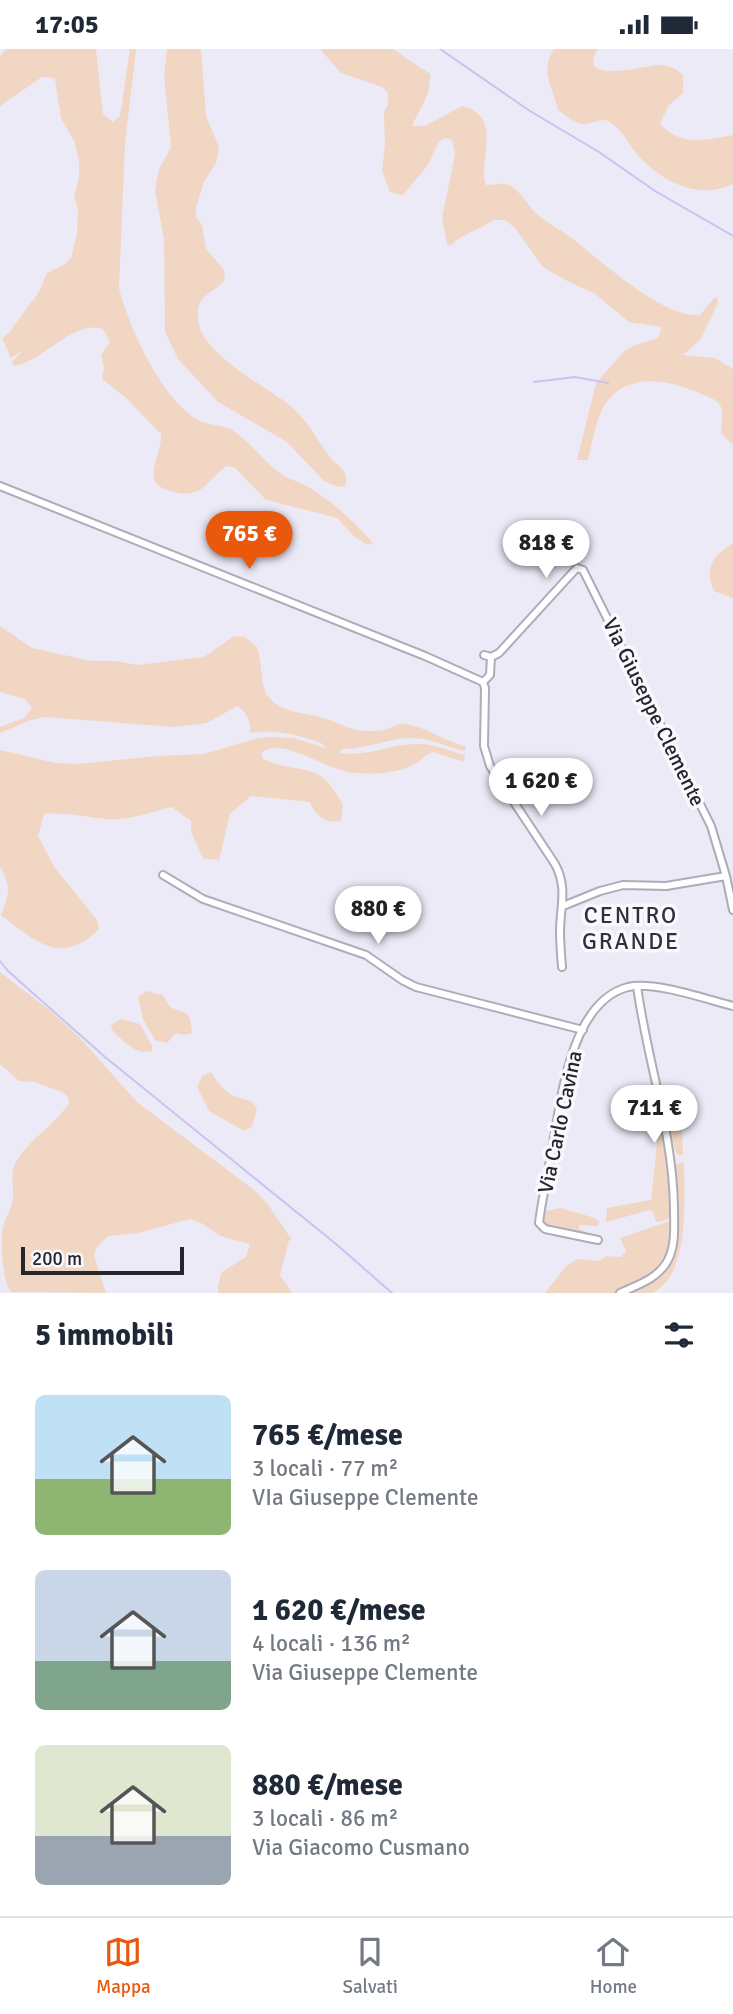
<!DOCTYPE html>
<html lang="it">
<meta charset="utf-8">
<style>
:root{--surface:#fff;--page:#f2f2f3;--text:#1f2937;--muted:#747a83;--line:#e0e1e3;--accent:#ea580c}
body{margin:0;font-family:Signika,sans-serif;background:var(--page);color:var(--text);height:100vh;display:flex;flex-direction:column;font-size:26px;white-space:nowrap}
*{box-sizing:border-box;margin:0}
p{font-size:23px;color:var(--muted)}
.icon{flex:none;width:38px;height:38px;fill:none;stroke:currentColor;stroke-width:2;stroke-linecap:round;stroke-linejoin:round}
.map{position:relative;height:1244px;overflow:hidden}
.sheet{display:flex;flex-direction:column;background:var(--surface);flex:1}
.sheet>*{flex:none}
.scale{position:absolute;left:21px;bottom:18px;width:163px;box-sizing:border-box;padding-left:7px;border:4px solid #26262a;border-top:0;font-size:19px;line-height:24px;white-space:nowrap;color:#26262a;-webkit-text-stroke:5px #f9f8fe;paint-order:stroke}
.price{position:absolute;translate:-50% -60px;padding:0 16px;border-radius:24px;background:#fff;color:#222;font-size:23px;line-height:46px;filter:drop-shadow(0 2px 4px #0008)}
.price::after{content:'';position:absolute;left:50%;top:42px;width:21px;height:16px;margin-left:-10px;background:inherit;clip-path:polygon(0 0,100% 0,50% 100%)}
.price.selected{background:var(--accent);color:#fff}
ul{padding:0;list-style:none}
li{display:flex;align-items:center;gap:21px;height:175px;padding:0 35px}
li span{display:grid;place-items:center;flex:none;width:196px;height:140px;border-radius:10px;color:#555}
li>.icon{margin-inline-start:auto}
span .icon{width:84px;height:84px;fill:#fffc;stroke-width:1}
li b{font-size:30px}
h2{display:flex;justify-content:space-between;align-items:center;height:84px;padding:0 35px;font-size:30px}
.status{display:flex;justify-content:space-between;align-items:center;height:49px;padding:0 35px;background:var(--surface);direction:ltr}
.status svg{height:19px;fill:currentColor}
.dock{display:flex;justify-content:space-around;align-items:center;height:98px;border-top:2px solid var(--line);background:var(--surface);font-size:19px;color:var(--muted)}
.dock a{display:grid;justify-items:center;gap:4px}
.dock .selected{color:var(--accent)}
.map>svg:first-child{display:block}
</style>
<div class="status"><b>17:05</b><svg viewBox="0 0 49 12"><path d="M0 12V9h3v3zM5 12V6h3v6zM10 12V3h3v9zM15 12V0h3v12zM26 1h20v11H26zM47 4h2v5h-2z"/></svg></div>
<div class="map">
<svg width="733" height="1244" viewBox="0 0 733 1244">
<rect width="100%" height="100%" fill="#eceaf7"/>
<path fill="#f2d6c4" d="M6,0H96L103,65L113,73L120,67L130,0H136L125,95L119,239C128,277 162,350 197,370C207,377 222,375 232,381C250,392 263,412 280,424C290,431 303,434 313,441C337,456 355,474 373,494L368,496L355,488L337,469L266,451L235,419L226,417C206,433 201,452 170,442C162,439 156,437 154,429C152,415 162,399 161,385L125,348L102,330L104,318L101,306L110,293L103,280C73,270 43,313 14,317L12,313L23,301L11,309L2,289L8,285L39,243L47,224L65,215L71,209L77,184L78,159L74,149L79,128V113L75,94L61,69L55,30L50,28H42L0,57V7Z
M167,0H201L206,67L219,98L216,114L204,133L196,158V168L202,176L206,200L224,221L225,230C218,241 203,244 199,257C186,303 272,337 297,363C310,376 318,392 329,407C337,418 350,420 345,437L338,438L324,432L287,393L218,353L178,310L165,283L164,191L155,141L159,120L171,98L164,26Z
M320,0H393L430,25C432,45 419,60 412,77H425L462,57C505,68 477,110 486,136C495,136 504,132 512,138C522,144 528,157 537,165C548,175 562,181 573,190C601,212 664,270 700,266L714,249H717L718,254L700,291L683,306L715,309L733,320V396L721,384C721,376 724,365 721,358C718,350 706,347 699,344C670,332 633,323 609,350C596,366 593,391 588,411H577L596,334L624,302L635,296L658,289L662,278L629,273L594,244L569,233L543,218L515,179L505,171H495L456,191L451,197L447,195L442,169L455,105L452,91L445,89L439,92L428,116L403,146L390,143L382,122L385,96L384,63L388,55V44L382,38L341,24Z
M554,0H598C574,36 643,17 658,16C668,16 676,19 683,26V44L669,56L660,74C679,98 707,91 733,86V135C698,152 660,132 637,105C628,95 621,78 608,72C600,69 595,74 587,75C577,76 566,67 558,61C553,37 539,23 554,0Z
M733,494V549L714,542C703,517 714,507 733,494Z
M0,577L32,599L91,612H115L137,616L204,608L234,587L245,588L257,598C262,612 260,634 267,646C281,666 307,663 327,670C339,674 349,681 363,682C369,682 378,682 384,681C392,679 397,674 405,675C427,678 445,692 466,698L465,702C446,699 431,688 411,689C388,689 366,701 341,700L340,704C366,708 391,695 417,695C433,694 450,702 465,706L464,713L433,703C425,705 422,711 415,715C397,726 359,727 340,721C320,715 280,689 262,703V709C279,720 300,717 317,725C329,731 337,745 343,756L341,772C325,775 316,768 310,753L251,747L230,765L219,811L203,809L191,783V772L172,758C151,763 128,772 106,770C85,768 65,763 44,765L38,787L55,819L97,871L99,880C62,918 34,892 1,866C9,844 12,839 0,818V701L56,714L78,715L158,707L204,705L258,689L271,688L294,689L325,699L323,695C301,686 275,680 250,684C252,675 246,661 237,657L207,674L174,678L45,668L31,671L0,684V678L24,669L32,659L25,650L0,643Z
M0,923L47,959L81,990L137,1053L254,1141L267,1154L292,1191H289L280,1226L292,1244H218V1236L222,1223L246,1208L250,1195L220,1187L203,1175L190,1170L138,1184L108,1187L97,1198L94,1206L106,1244L11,1243C2,1232 0,1193 3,1179C5,1168 13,1158 13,1148C14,1134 9,1124 17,1111C31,1089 55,1076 69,1054L68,1048L62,1043L34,1033L19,1032L0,1015Z
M146,942L163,946L170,958C188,966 190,961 192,984L184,986L176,984L167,994L155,991L143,970L138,948Z
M121,970L140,975L152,997V1002C136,1007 122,991 112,981L111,976Z
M211,1023C223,1042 229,1047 251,1052L257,1059L252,1078L244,1082L209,1062L197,1038L202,1027Z
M675,1035L681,1041L683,1106H678L674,1098L663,1040Z
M660,1067C664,1088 678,1148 670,1166C668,1172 662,1172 656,1173L653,1163L650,1161L606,1173L607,1159L651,1151Z
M684,1113C684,1149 691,1226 652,1244H545L566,1217L577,1210L599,1212L606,1207L621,1208L626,1202L620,1189L673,1171L676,1161L675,1116Z
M560,1159L595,1169L600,1173L597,1177L579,1176V1180L591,1185L587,1187L547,1178L544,1175L545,1162Z"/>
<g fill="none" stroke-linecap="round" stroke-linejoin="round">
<path stroke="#c9c2f0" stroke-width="2" d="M440,0L530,62L599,103L655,142L733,187
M534,333L575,328L608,334
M0,912L8,922L105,1008L336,1195L392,1244"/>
<defs>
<path id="minor" d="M0,437L425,607L483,633
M484,606L491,608L499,604L574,522L577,519L583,521L711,777L726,827L733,861
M483,633L485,639L484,697L490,717L555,815C568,839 560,858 560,883C560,894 561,906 562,918
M483,633L490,626L491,608
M163,826L203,850L366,906L402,931L416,938L583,981
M563,857L600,842L623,836L666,837L726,827
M598,1191L545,1180L539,1174C542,1149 548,1125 552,1100C561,1052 570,953 628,938C655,932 705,950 733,957
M620,1244C637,1236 658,1230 668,1211C676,1195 674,1177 674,1159C673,1083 647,1012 637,937"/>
</defs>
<use href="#minor" stroke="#aeacb8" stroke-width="10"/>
<use href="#minor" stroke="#fff" stroke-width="6"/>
</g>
<g text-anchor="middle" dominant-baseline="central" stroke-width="7" stroke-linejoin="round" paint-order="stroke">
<g font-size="21" fill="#26262a" stroke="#f9f8fe">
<text transform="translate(654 663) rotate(64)">Via Giuseppe Clemente</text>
<text transform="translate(560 1073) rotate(-78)">Via Carlo Cavina</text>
</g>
<g font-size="23" letter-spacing="2" fill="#312f39" stroke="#f9f8fe">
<text x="631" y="866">CENTRO<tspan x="631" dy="26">GRANDE</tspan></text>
</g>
</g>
</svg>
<div class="scale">200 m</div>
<b class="price selected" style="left:249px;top:522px">765 €</b>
<b class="price" style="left:546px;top:531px">818 €</b>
<b class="price" style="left:541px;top:769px">1 620 €</b>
<b class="price" style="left:378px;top:897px">880 €</b>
<b class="price" style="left:654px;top:1096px">711 €</b>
</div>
<section class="sheet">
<h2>5 immobili<svg class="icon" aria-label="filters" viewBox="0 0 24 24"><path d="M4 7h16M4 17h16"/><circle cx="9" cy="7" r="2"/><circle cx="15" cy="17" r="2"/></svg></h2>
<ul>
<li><span style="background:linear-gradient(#bfe0f5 60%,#8fb573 0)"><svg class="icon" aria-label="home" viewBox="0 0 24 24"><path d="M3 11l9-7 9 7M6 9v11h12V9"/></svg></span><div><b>765 €/mese</b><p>3 locali · 77 m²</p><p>VIa Giuseppe Clemente</p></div></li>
<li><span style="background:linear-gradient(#c9d6e8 65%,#7fa58c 0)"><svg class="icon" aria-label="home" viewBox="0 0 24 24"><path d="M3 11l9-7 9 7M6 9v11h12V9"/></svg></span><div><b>1 620 €/mese</b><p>4 locali · 136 m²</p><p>Via Giuseppe Clemente</p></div></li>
<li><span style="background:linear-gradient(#dfe7d0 65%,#9aa5b1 0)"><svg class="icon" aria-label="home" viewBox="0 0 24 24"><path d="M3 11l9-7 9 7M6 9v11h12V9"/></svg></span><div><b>880 €/mese</b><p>3 locali · 86 m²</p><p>Via Giacomo Cusmano</p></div></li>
</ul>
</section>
<nav class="dock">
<a class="selected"><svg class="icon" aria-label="map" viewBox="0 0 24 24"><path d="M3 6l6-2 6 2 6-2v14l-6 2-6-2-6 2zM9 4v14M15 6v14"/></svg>Mappa</a>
<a><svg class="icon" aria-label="saved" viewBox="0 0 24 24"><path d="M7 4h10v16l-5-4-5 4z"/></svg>Salvati</a>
<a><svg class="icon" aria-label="home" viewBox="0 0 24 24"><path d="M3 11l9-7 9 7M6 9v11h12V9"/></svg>Home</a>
</nav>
